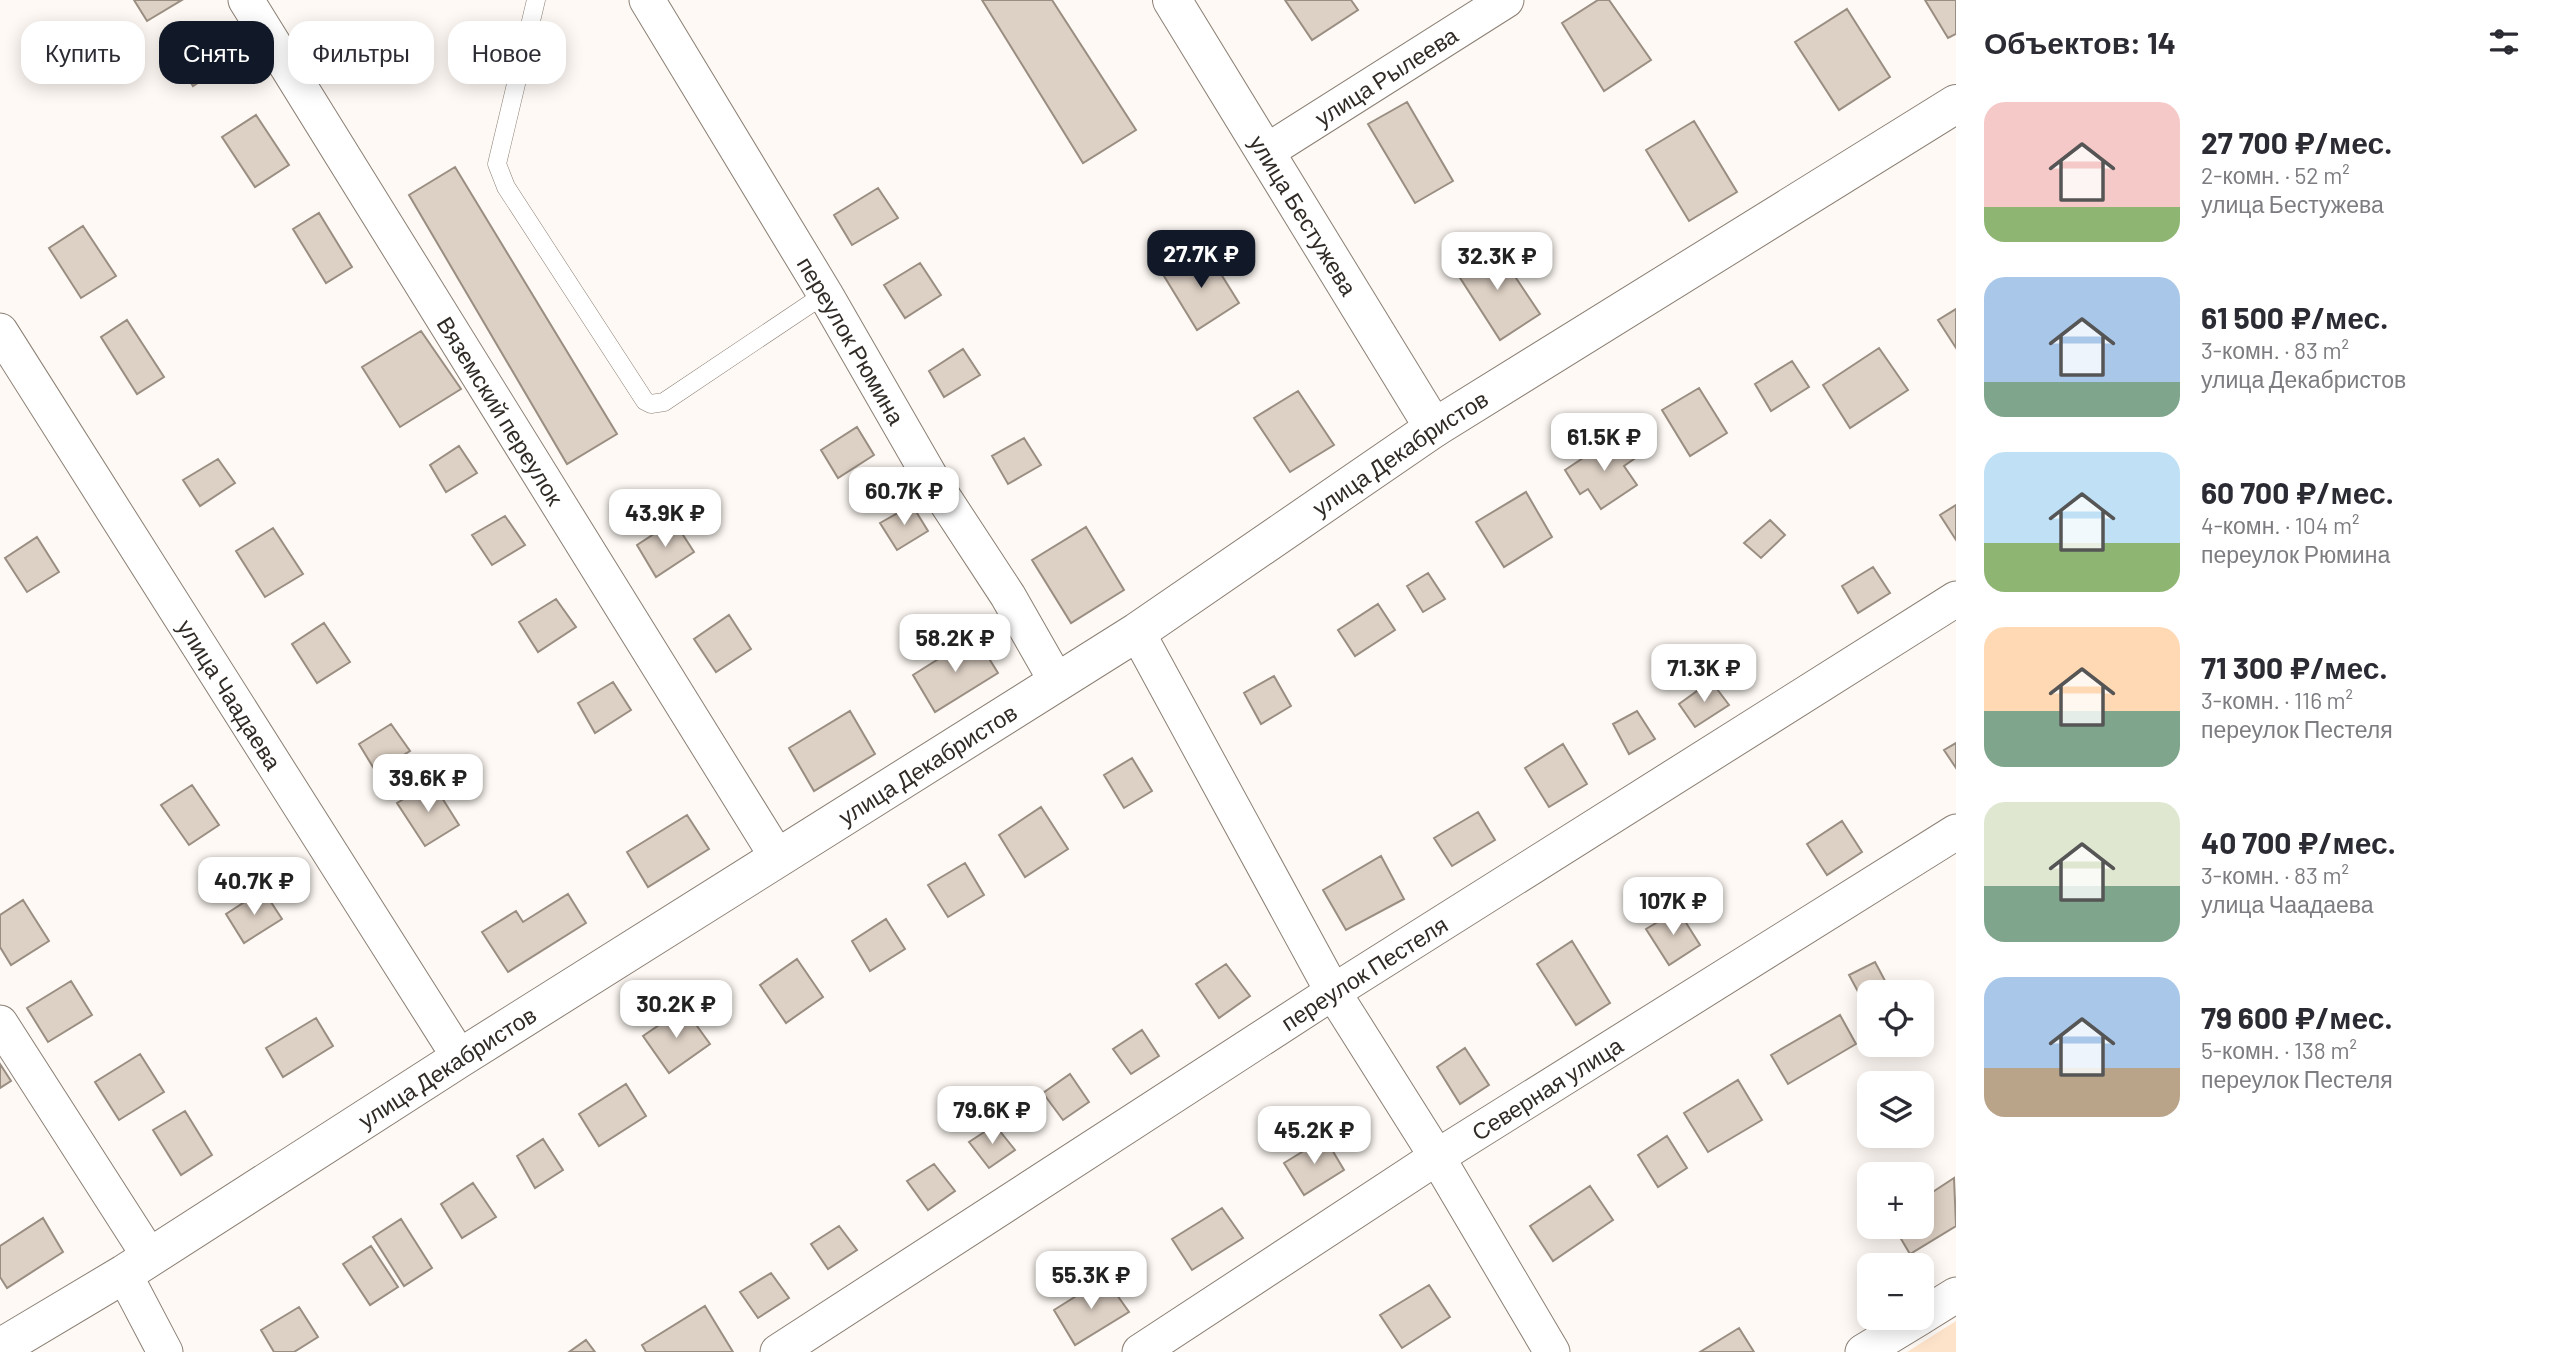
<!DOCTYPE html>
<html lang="ru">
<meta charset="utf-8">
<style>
:root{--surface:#fff;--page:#f7f7f7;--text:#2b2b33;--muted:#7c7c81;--accent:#111827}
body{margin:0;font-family:Barlow,sans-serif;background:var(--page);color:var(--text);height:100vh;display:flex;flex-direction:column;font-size:26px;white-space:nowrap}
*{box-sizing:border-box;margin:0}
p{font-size:23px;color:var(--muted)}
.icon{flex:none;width:38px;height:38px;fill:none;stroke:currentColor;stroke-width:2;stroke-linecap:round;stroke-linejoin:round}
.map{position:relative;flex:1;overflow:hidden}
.sheet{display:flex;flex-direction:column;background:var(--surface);width:595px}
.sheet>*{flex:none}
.guide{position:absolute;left:21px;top:21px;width:665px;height:63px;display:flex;gap:14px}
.tools{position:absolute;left:1857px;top:980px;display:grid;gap:14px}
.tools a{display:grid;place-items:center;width:77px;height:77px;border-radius:14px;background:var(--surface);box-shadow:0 4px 18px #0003;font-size:35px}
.price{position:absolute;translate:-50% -60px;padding:0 16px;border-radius:14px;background:#fff;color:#222;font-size:23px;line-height:46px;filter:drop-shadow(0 2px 4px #0008)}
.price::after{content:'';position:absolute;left:50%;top:42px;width:21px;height:16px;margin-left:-10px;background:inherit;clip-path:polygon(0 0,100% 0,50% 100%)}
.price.active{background:var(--accent);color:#fff}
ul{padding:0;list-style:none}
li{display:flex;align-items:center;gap:21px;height:175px;padding:0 28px}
li span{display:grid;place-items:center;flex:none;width:196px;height:140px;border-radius:21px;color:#555}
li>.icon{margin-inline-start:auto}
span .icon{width:84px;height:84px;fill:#fffc;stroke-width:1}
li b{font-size:30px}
h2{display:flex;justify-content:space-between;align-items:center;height:84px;padding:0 28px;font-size:30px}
.tag{padding:0 24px;border-radius:21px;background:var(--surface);box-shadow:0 4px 18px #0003;font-size:24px;line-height:63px}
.tag.active{background:var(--accent);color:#fff}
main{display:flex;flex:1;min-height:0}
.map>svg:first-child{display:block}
</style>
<main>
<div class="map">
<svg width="1956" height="1352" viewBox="0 0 1956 1352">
<rect width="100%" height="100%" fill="#fef9f4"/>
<path fill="#fde3ca" d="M1956,1321V1352H1907Z"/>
<path fill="#ddd0c4" stroke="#9a8e82" stroke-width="2" d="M134,0H182L147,21Z
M982,0H1052L1136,130L1083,163Z
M1285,0H1351L1358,10L1312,40Z
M1598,0H1609L1651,60L1604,91L1562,23Z
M1925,0H1956V34L1948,38Z
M1847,9L1890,77L1839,110L1795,42Z
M207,37L225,65L193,86L175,58Z
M1407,102L1453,181L1415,203L1368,124Z
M256,115L289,165L255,187L222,137Z
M1694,121L1737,192L1689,221L1646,150Z
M455,167L617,434L567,464L409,195Z
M878,188L898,218L852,245L834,215Z
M319,213L352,267L326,283L293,229Z
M83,226L116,276L81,298L49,248Z
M1494,245L1540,314L1500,340L1455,270Z
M1206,250L1239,303L1197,330L1164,276Z
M920,263L941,295L905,318L884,285Z
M1956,309V348L1938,320Z
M127,320L164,377L137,394L101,337Z
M421,331L461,389L400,427L362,367Z
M1879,348L1908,390L1850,428L1823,385Z
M963,349L980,375L944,397L929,371Z
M1792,361L1809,387L1771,411L1755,384Z
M1699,388L1727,433L1690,456L1662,410Z
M1298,391L1334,445L1290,472L1254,418Z
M857,427L874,455L838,478L821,450Z
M1618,435L1634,459L1624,466L1637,485L1601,509L1588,489L1580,494L1565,470Z
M1024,438L1041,465L1008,484L992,456Z
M459,446L477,473L446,492L430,465Z
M218,459L235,483L200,506L183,480Z
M1526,492L1552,537L1504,567L1476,522Z
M912,505L928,531L897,550L880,523Z
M1956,505V540L1940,515Z
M505,516L525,545L492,565L472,535Z
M1770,520L1785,535L1761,558L1744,543Z
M674,521L694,552L656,577L637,545Z
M1086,527L1124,590L1071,623L1032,560Z
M273,528L303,574L265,597L236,551Z
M37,537L59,572L27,592L5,558Z
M1873,567L1890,593L1858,613L1842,586Z
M1428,573L1445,599L1423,612L1407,586Z
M556,599L576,627L538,652L519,622Z
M1378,604L1395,630L1355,656L1338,630Z
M729,615L751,649L716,672L694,639Z
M324,623L350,662L317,683L292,644Z
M975,636L998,673L935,712L913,675Z
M1274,676L1291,706L1261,724L1244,693Z
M1711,681L1729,705L1695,727L1679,704Z
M613,682L631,710L595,733L578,703Z
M850,711L875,754L814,791L789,748Z
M1637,711L1655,739L1629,754L1613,724Z
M391,724L410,751L376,772L359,744Z
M1956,743V768L1944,750Z
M1563,744L1587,784L1549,807L1525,768Z
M1132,758L1152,791L1124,808L1104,775Z
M432,782L459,825L425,846L397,803Z
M192,785L219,825L189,845L161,805Z
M1041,807L1068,849L1025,877L999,835Z
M1478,812L1495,840L1452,866L1434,838Z
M687,815L709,849L648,887L627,852Z
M1842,821L1862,852L1827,875L1807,844Z
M1381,856L1404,899L1346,930L1323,890Z
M965,863L984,895L948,917L928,885Z
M263,890L282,919L244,943L226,914Z
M568,894L586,923L508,972L482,932L516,911L523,922Z
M23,900L49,941L11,965L0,947V915Z
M1678,910L1700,945L1669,965L1646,929Z
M886,919L905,949L870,971L852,941Z
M1572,941L1610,1003L1576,1025L1537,964Z
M797,959L823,997L786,1023L760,985Z
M1875,962L1891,992H1869V1012L1849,975Z
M1226,964L1250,996L1219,1018L1196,984Z
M71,981L92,1015L48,1042L27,1008Z
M684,1008L710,1044L669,1073L643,1036Z
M1840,1015L1856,1044L1788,1084L1771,1055Z
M316,1018L333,1046L283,1077L266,1048Z
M1142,1030L1159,1056L1131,1074L1113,1049Z
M1465,1048L1489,1085L1460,1104L1437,1067Z
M140,1054L164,1092L119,1120L95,1082Z
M0,1064L11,1081L0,1088Z
M1070,1074L1089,1102L1063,1120L1043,1093Z
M1738,1080L1762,1120L1708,1152L1684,1113Z
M626,1084L646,1116L599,1146L579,1114Z
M185,1111L212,1155L181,1175L153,1130Z
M995,1125L1015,1150L989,1168L969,1142Z
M1667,1136L1687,1168L1658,1187L1638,1155Z
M1325,1138L1344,1170L1304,1195L1284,1163Z
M543,1139L563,1170L535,1188L517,1156Z
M934,1164L955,1191L928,1210L907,1181Z
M1954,1178L1956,1226L1910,1254L1894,1227H1922V1199Z
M473,1183L496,1217L462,1238L441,1204Z
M1590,1186L1613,1220L1553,1261L1530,1226Z
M1222,1208L1243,1238L1192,1270L1172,1239Z
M43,1218L63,1252L7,1288L0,1277V1246Z
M401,1219L432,1268L404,1286L373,1237Z
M839,1226L857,1250L828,1269L811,1244Z
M371,1246L398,1287L370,1305L343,1264Z
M771,1273L789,1298L758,1318L740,1292Z
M1105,1278L1129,1312L1075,1345L1054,1310Z
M1429,1285L1450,1317L1402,1348L1380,1315Z
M705,1306L733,1352H646L642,1345Z
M299,1307L318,1337L294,1352H274L261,1330Z
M1739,1328L1754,1352H1700Z
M586,1340L595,1352H569Z"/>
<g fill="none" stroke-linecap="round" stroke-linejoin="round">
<defs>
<path id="service" d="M536,0L497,164L506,187L645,401L651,404L664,402L825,294"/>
<g id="minor">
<path id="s1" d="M246,0L778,858"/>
<path id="s2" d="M647,0L825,294L932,480L1008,596L1057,682"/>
<path id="s3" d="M1266,152L1506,0"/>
<path id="s4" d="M0,331L460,1058"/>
<path d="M1137,632L1333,992L1437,1157L1552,1352"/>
<path d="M0,1023L150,1257"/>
<path d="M124,1274L165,1352"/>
<path d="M1922,1316L1956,1295"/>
<path id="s5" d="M778,1352L1333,992L1956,599"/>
<path id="s6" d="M1140,1352L1437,1157L1956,832"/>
<path d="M1863,1352L1919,1318"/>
</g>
<g id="tertiary">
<path id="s7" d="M1172,0L1434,428"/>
<path id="s8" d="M0,1348L124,1274L460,1058L1137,632L1434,428L1956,104"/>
</g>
</defs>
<use href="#service" stroke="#8b7f74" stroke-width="19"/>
<use href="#minor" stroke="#8b7f74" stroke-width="37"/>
<use href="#tertiary" stroke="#8b7f74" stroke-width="40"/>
<use href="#service" stroke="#fff" stroke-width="18"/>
<use href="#minor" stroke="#fff" stroke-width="35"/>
<use href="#tertiary" stroke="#fff" stroke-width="38"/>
</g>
<g text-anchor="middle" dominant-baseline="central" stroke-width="6" stroke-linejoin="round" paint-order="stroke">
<g font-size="23" fill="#302b26" stroke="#fff">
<text stroke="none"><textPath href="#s3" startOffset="142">улица Рылеева</textPath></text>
<text stroke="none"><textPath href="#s7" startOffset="252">улица Бестужева</textPath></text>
<text stroke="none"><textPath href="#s2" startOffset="397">переулок Рюмина</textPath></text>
<text stroke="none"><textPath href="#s1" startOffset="483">Вяземский переулок</textPath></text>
<text stroke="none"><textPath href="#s8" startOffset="1662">улица Декабристов</textPath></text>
<text stroke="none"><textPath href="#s4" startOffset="430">улица Чаадаева</textPath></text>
<text stroke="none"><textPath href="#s8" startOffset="1096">улица Декабристов</textPath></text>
<text stroke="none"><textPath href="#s5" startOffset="698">переулок Пестеля</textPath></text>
<text stroke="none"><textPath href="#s8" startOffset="528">улица Декабристов</textPath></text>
<text stroke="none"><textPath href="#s6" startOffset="485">Северная улица</textPath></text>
</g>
</g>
</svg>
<div class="tools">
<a><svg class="icon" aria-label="locate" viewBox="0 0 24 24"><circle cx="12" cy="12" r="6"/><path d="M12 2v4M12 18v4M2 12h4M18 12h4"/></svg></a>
<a><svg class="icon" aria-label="layers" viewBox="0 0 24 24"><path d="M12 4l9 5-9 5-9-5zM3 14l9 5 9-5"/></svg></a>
<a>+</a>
<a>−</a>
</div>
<b class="price active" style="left:1201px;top:290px">27.7K ₽</b>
<b class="price" style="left:1497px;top:292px">32.3K ₽</b>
<b class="price" style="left:1604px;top:473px">61.5K ₽</b>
<b class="price" style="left:904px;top:527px">60.7K ₽</b>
<b class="price" style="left:665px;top:549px">43.9K ₽</b>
<b class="price" style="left:955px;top:674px">58.2K ₽</b>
<b class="price" style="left:1704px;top:704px">71.3K ₽</b>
<b class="price" style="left:428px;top:814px">39.6K ₽</b>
<b class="price" style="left:254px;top:917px">40.7K ₽</b>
<b class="price" style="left:1673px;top:937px">107K ₽</b>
<b class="price" style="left:676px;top:1040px">30.2K ₽</b>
<b class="price" style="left:992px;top:1146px">79.6K ₽</b>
<b class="price" style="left:1314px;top:1166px">45.2K ₽</b>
<b class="price" style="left:1091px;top:1311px">55.3K ₽</b>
<div class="guide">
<a class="tag">Купить</a>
<a class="tag active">Снять</a>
<a class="tag">Фильтры</a>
<a class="tag">Новое</a>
</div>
</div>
<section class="sheet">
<h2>Объектов: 14<svg class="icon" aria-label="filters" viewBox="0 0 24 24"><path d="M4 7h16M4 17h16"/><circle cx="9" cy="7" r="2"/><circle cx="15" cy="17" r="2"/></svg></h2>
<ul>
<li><span style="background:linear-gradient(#f6c9c9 75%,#8fb573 0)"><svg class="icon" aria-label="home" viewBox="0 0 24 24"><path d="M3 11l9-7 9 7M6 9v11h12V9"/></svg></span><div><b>27 700 ₽/мес.</b><p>2-комн. · 52 m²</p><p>улица Бестужева</p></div></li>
<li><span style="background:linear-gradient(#a9c7e8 75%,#7fa58c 0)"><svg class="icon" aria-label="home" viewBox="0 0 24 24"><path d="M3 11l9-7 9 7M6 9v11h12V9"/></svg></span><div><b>61 500 ₽/мес.</b><p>3-комн. · 83 m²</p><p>улица Декабристов</p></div></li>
<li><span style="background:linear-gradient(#bfe0f5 65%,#8fb573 0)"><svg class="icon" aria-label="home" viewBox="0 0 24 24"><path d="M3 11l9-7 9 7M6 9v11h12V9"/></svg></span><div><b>60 700 ₽/мес.</b><p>4-комн. · 104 m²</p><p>переулок Рюмина</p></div></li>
<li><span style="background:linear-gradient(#ffd9b3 60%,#7fa58c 0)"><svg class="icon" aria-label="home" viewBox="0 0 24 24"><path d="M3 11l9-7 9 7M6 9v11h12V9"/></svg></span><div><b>71 300 ₽/мес.</b><p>3-комн. · 116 m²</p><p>переулок Пестеля</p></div></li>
<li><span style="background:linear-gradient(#dfe7d0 60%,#7fa58c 0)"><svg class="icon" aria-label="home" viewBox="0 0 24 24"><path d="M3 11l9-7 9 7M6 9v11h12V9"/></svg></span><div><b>40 700 ₽/мес.</b><p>3-комн. · 83 m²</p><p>улица Чаадаева</p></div></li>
<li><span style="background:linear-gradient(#a9c7e8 65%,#b9a48a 0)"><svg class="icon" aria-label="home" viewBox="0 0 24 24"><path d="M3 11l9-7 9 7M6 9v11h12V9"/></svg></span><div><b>79 600 ₽/мес.</b><p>5-комн. · 138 m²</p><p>переулок Пестеля</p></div></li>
</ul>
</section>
</main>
